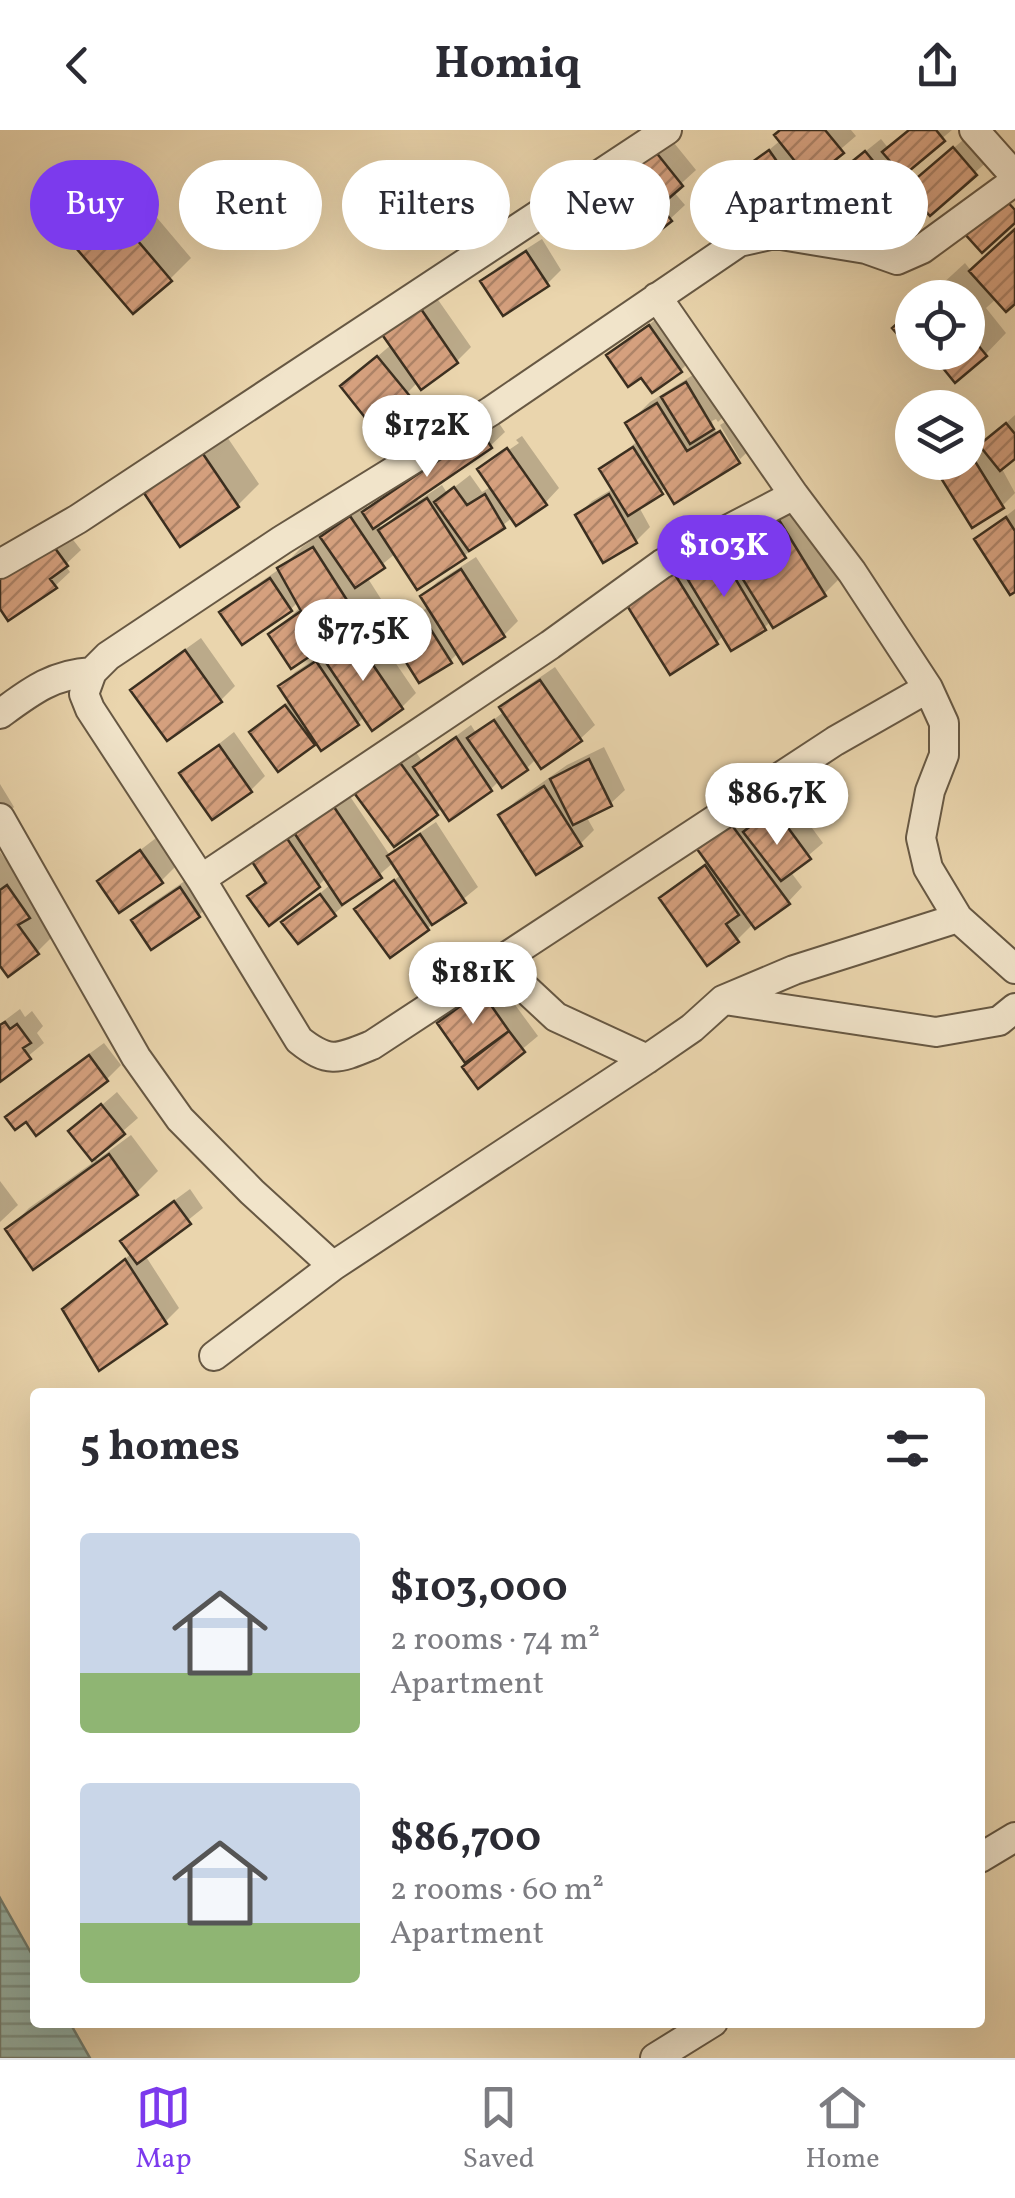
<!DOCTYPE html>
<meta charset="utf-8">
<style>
:root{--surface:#fff;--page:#f7f7f7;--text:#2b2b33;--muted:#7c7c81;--line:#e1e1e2;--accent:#7c3aed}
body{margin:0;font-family:Vollkorn,serif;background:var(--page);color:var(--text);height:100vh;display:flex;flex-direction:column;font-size:38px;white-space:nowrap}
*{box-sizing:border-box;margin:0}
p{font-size:32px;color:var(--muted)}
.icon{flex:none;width:55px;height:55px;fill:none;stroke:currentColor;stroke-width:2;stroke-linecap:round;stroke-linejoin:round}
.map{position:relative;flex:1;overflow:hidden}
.sheet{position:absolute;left:30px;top:1258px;width:955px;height:640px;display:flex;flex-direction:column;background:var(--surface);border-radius:10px;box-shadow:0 10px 40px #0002}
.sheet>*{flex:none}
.banner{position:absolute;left:30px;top:30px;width:955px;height:90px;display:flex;gap:20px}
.controls{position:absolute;left:895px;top:150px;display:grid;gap:20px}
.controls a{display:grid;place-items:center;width:90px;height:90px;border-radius:50%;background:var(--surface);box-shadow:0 10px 40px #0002;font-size:50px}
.price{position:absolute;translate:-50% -85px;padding:0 22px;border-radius:35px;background:#fff;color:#222;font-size:32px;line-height:65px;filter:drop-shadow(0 2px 5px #0008)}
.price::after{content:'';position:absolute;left:50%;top:60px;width:30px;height:22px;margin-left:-15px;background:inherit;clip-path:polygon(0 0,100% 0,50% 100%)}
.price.current{background:var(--accent);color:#fff}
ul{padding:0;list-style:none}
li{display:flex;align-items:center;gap:30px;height:250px;padding:0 50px}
li span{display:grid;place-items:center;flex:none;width:280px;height:200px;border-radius:10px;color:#555}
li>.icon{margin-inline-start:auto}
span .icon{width:120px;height:120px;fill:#fffc;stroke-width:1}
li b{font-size:42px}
h2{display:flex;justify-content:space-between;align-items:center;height:120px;padding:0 50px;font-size:42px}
.chip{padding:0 35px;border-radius:45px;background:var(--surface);box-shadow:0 10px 40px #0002;font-size:35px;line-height:90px}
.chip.current{background:var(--accent);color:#fff}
header{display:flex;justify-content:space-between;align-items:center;height:130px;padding:0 50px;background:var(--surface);font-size:45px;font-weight:700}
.tabs{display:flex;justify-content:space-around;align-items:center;height:140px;border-top:2px solid var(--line);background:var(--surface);font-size:28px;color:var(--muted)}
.tabs a{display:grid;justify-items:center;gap:5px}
.tabs .current{color:var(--accent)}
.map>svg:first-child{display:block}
</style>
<header><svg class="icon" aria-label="back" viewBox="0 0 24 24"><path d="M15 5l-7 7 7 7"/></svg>Homiq<svg class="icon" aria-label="share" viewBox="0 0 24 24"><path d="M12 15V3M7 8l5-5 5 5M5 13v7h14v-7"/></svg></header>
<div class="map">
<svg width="1015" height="1928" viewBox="0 0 1015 1928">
<defs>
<pattern id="water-rules" width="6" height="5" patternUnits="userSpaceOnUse" patternTransform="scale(2.5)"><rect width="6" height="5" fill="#98b8ad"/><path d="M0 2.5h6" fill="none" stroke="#7d968c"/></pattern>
<pattern id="building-hatch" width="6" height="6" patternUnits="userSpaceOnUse" patternTransform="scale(2.5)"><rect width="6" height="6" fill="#d5a07e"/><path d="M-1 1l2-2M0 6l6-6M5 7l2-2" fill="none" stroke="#ae8367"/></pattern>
</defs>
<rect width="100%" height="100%" fill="#ead5ad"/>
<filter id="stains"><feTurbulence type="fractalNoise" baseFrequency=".002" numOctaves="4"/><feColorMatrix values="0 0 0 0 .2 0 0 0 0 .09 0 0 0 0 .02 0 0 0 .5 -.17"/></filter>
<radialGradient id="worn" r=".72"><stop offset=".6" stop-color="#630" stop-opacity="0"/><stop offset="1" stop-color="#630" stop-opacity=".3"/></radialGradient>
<path fill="url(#water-rules)" stroke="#738175" stroke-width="2.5" d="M0,1768L35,1830V1892L70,1893L90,1928H0Z"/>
<path fill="#0003" fill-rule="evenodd" d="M783,0H851L856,6L795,58L751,35L781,10Z
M910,0H952L846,89L836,45L881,9L889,19Z
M969,5L990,29L930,83L923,44Z
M670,8L696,40L673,61L685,75L670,89L616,56Z
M125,50L191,128L170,149L67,103Z
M1015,101V171L997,168L986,178L1006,203L985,225L917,222H968V168H927L965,133L972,142Z
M542,109L561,140L547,154L484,151L498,137Z
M434,164L471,217L457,231L418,252L407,263L343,256L392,214L384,203Z
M665,182L695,226L681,240L609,226Z
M701,240L727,283L718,292L716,289L712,291L713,297L735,329H740L667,357L639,377L650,397L636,411L578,385L592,371L614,358L602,340L639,310L629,293L650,272Z
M743,281L760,310L740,329L720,295Z
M1015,285V325L1001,337L1015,363L1002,376L968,332V300L975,295L985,312Z
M496,289L505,302L490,316L416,367L418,371L442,355L447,363L470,345L482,362L492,356L480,340L493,327V331L519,313L516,310L522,306L559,358L545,373L513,387L464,426L396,423L367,447L381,469L360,490L271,504L301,477L298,472L291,479L223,482L237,468L281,438L302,417L365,374L369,379ZM400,378L402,380L382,399L378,393Z
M221,298L259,354L237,376L143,358Z
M801,370L845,443L824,464L771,491L764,498L724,505L717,512L651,453L732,406L737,415L751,401Z
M1015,379V459L977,409Z
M67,402L81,420L65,435L70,442L55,456L0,475Z
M476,427L518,491L504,505L459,522L450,531L392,505L429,476L423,466L437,452Z
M369,494L416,563L402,577L365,586L357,594L313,613L252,602L290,570L281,557L295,542L331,519L333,521Z
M201,508L235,556L221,570L133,560L148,546Z
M555,537L595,595L580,609L537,628L527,638L499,651L491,659L443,676L436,683L356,660L411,615L422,631L471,595L476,603L505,581L502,578L517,563Z
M234,602L265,646L251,660L182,643Z
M604,617L625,660L610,674L586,686L594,700L580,714L501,685L516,671L567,635Z
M791,647L808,669L787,687L790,691L801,683L823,713L790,741L802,757L788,772L754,793L737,810L662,769L708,731L700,720L746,682L755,693L770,680Z
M0,654L14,677L0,691Z
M347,662L391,727L405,713L436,692L478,757L428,798L358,779L402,744L394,732L334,784L285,793L331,754L327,747L319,755L250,767L267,750L252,728Z
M156,708L175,737L161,751H100Z
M0,722L58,801L37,822L0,832Z
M195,744L213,771L199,785L134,790L148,776Z
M496,849L538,906L479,955L469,934L440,894Z
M20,879L25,887L32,881L43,896L37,903L44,913L0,949V894Z
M104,913L121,935L107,949L37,1002L27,989L8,987L22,973Z
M117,962L138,988L94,1026L97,1030L131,1005L158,1041L136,1063L8,1100L29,1078L95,1031L72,1001Z
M0,1051L18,1075L0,1092Z
M190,1059L203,1078L145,1125L179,1178L165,1192L65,1179L132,1123L124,1111L138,1097Z"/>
<path fill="url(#building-hatch)" stroke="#3b2f20" stroke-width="2.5" d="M780,0H825L844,23L810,50L774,5Z
M909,0H936L945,11L903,46L882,22Z
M953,17L977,45L930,86L905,58Z
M769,20L797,60L776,75L748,35Z
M655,21L683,56L660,76L672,91L653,106L612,55Z
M865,21L892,54L845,93L818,59Z
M1004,68L1015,80V93L982,123L964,103Z
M103,70L172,151L133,184L63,103Z
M1015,99V174L1006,182L969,141Z
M526,121L549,156L503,186L480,151Z
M419,176L458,233L421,260L381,203Z
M912,180V221L892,198Z
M649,195L682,242L652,263L641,248L628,257L606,225Z
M968,203L987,226L955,253L934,227L925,235L914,222H968Z
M377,226L409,265L371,295L340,256Z
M686,252L714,299L690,314L661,267Z
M657,273L687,321L720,301L740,333L674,374L625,293Z
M1006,293L1015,304V329L1000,341L979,315Z
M481,301L492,318L373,399L362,382Z
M633,317L663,364L628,386L599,339Z
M199,318L239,377L180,417L140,357Z
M507,318L547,375L516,396L477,339Z
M968,320L1004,378L972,398L931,332H968Z
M454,357L467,375L485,364L505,398L469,421L434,372Z
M609,364L637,413L603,433L575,385Z
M427,368L466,428L417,460L378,400Z
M350,386L385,438L355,458L320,407Z
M1006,387L1015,401V462L1010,465L974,409Z
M779,390L826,466L773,498L726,422Z
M52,414L68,436L50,449L57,458L8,491L0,479V442Z
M313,417L361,492L291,539L268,504L301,481L277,438Z
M717,418L766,500L731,521L682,440Z
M461,439L505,507L463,534L420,466Z
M674,443L718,514L670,545L626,474Z
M270,448L292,481L242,515L219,482Z
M421,484L452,533L419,553L389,505Z
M354,507L403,579L372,601L323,528Z
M185,520L222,572L167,611L130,560Z
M316,531L359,595L321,621L278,556Z
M540,550L582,611L541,639L499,577Z
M285,575L315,615L278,642L249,602Z
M494,590L528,640L502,658L467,608Z
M456,607L492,661L449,691L413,637Z
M219,615L252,662L212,690L179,643Z
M396,627L438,685L394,717L352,660Z
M589,629L612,676L573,695L550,649Z
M783,651L803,677L779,696L759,670Z
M544,656L582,716L536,745L498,685Z
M332,674L382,748L342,775L293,701Z
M762,687L775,703L786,695L811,729L781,751L743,702Z
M731,694L790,774L755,799L697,719Z
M284,704L320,757L269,796L247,766L266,753L249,727Z
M420,704L466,773L432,795L387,726Z
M140,720L163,753L119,783L97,751Z
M705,735L739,785L726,794L739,812L707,836L659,768Z
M394,750L429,800L390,828L354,779Z
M7,755L30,788L18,795L39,824L8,847L0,836V760Z
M180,757L200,787L151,820L131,790Z
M320,764L336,786L298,814L281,792Z
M481,861L509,901L465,933L437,893Z
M5,892L10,899L17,894L31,913L23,918L31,929L0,952V895Z
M509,901L525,922L478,959L462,937Z
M89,925L108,951L36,1006L26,992L15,1000L5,987Z
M101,974L125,1004L92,1031L68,1001Z
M109,1024L138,1065L33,1140L5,1099Z
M174,1071L191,1094L137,1134L120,1111Z
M125,1129L167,1194L99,1241L62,1179Z"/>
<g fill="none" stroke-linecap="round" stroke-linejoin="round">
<defs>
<path id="minor" d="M974,0L1015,46
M657,167L794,365L852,442L928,558L944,593V625L930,661L921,708L928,738L958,788L1015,839
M0,434L78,389L667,0
M928,558L835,611L372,915C338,929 329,934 299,910L201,749L90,579L84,564L92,542L108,526L282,410L491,281L739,112L775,104L866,119L897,130L922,119L1015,51
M0,584C30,562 53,544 92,542
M0,688L136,927L180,989L252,1062L333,1136
M201,749L550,515L662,434L794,365
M498,833L556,887L647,929
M725,870L936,902L999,891L1015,878
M214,1226L333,1136L647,929L692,898L723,870L794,840L958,788
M980,1728L1015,1707
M655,1928L713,1892"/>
</defs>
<use href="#minor" stroke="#675843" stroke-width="32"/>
<use href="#minor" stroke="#f1e4ca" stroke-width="28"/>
</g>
<rect width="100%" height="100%" filter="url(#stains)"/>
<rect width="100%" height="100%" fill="url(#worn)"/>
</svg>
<div class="controls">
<a><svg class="icon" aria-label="locate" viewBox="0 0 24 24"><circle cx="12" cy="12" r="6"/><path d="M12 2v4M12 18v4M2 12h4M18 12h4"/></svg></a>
<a><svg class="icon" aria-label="layers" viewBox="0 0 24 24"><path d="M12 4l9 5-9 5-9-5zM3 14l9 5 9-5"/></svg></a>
</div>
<b class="price" style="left:427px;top:350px">$172K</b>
<b class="price current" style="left:724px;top:470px">$103K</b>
<b class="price" style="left:363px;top:554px">$77.5K</b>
<b class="price" style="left:777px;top:718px">$86.7K</b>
<b class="price" style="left:473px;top:897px">$181K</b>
<div class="banner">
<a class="chip current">Buy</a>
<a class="chip">Rent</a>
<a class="chip">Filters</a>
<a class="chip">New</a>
<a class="chip">Apartment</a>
</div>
<section class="sheet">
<h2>5 homes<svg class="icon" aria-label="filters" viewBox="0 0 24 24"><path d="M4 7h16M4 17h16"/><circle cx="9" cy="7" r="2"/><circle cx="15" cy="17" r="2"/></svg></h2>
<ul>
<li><span style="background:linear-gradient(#c9d6e8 70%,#8fb573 0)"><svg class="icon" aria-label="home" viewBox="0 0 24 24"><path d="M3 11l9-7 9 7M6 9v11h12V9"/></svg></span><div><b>$103,000</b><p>2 rooms · 74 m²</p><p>Apartment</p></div></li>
<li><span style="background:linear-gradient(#c9d6e8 70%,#8fb573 0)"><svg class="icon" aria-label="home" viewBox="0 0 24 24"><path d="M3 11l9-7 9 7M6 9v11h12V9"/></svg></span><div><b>$86,700</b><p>2 rooms · 60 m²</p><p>Apartment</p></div></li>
</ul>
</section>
</div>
<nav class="tabs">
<a class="current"><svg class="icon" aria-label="map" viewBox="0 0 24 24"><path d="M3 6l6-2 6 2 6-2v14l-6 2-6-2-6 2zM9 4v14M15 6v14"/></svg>Map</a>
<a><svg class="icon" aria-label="saved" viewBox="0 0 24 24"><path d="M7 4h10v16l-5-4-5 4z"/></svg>Saved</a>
<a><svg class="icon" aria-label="home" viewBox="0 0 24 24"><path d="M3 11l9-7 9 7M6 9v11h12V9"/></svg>Home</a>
</nav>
